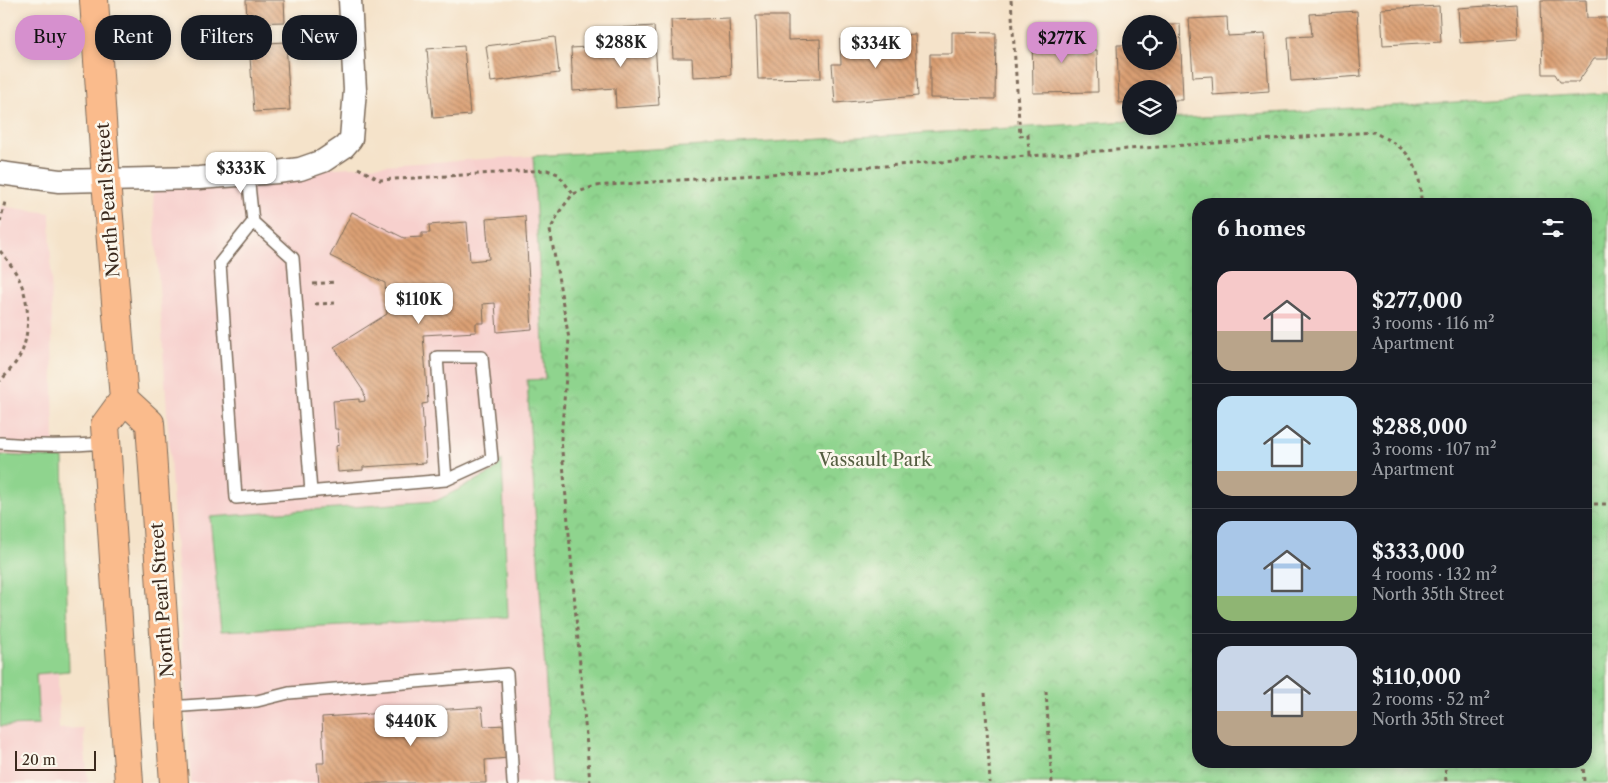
<!DOCTYPE html>
<meta charset="utf-8">
<style>
:root{--surface:#171b24;--page:#20242c;--text:#f1f3f6;--muted:#9ea1a6;--line:#363941;--accent:#d690ce}
body{margin:0;font-family:"Libre Caslon Text",serif;background:var(--page);color:var(--text);height:100vh;display:flex;flex-direction:column;font-size:19px;white-space:nowrap}
*{box-sizing:border-box;margin:0}
p{font-size:16px;color:var(--muted)}
.icon{flex:none;width:28px;height:28px;fill:none;stroke:currentColor;stroke-width:2;stroke-linecap:round;stroke-linejoin:round}
.map{position:relative;flex:1;overflow:hidden}
.side{position:absolute;left:1192px;top:198px;width:400px;height:570px;display:flex;flex-direction:column;background:var(--surface);border-radius:20px;box-shadow:0 2px 8px #0003}
.side>*{flex:none}
.top-card{position:absolute;left:15px;top:15px;width:475px;height:45px;display:flex;gap:10px}
.buttons{position:absolute;left:1122px;top:15px;display:grid;gap:10px}
.buttons a{display:grid;place-items:center;width:55px;height:55px;border-radius:50%;background:var(--surface);box-shadow:0 2px 8px #0003;font-size:25px}
.scale{position:absolute;left:15px;bottom:12px;width:81px;box-sizing:border-box;padding-left:5px;border:2px solid #3b2a1e;border-top:0;font-size:14px;line-height:18px;white-space:nowrap;color:#3b2a1e;-webkit-text-stroke:4px #fbf7ec;paint-order:stroke}
.price{position:absolute;translate:-50% -42px;padding:0 11px;border-radius:10px;background:#fff;color:#222;font-size:16px;line-height:32px;filter:drop-shadow(0 1px 2px #0008)}
.price::after{content:'';position:absolute;left:50%;top:30px;width:15px;height:11px;margin-left:-8px;background:inherit;clip-path:polygon(0 0,100% 0,50% 100%)}
.price.current{background:var(--accent);color:#111}
ul{padding:0;list-style:none}
li{display:flex;align-items:center;gap:15px;height:125px;padding:0 25px}
li+li{border-top:1px solid var(--line)}
li span{display:grid;place-items:center;flex:none;width:140px;height:100px;border-radius:15px;color:#555}
li>.icon{margin-inline-start:auto}
span .icon{width:60px;height:60px;fill:#fffc;stroke-width:1}
li b{font-size:21px}
h2{display:flex;justify-content:space-between;align-items:center;height:60px;padding:0 25px;font-size:21px}
.pill{padding:0 18px;border-radius:20px;background:var(--surface);box-shadow:0 2px 8px #0003;font-size:18px;line-height:45px}
.pill.current{background:var(--accent);color:#111}
.map>svg:first-child{display:block}
</style>
<div class="map">
<svg width="1608" height="783" viewBox="0 0 1608 783">
<defs>
<pattern id="park-crowns" width="20" height="18" patternUnits="userSpaceOnUse" patternTransform="scale(1.25)"><rect width="20" height="18" fill="#8fd48e"/><path d="M2 6a3 3 0 1 1 6 0M12 15a3 3 0 1 1 6 0" fill="none" stroke="#7cb67a"/></pattern>
<pattern id="building-back-hatch" width="6" height="6" patternUnits="userSpaceOnUse" patternTransform="scale(1.25)"><rect width="6" height="6" fill="#dba075"/><path d="M-1 5l2 2M0 0l6 6M5-1l2 2" fill="none" stroke="#b3835f"/></pattern>
</defs>
<rect width="100%" height="100%" fill="#fbf7ec"/>
<filter id="ink" filterUnits="userSpaceOnUse"><feTurbulence type="fractalNoise" baseFrequency=".02" numOctaves="2"/><feDisplacementMap in="SourceGraphic" scale="10" xChannelSelector="R" yChannelSelector="G"/><feConvolveMatrix kernelMatrix="1 2 1 2 8 2 1 2 1" color-interpolation-filters="sRGB"/></filter>
<filter id="wash" filterUnits="userSpaceOnUse"><feTurbulence type="fractalNoise" baseFrequency=".0096" numOctaves="4" result="noise"/><feDisplacementMap in="SourceGraphic" scale="20" xChannelSelector="R" yChannelSelector="G"/><feGaussianBlur stdDeviation="1.12" result="paint"/><feColorMatrix in="noise" values="0 0 0 0 0 0 0 0 0 0 0 0 0 0 0 0 0 1.4 0 .05"/><feComposite in="paint" operator="in"/></filter>
<g filter="url(#wash)">
<rect width="100%" height="100%" fill="#f5e3ca"/>
<path fill="#f7d0cd" d="M533,156L545,379L527,381L552,783H191L152,179Z
M0,206L50,213L59,729L83,728L88,783H0Z"/>
<path fill="#8fd48e" stroke="#657f56" d="M0,455L63,458L69,671L36,674L39,725L0,726Z
M502,460L508,617L221,631L210,517L436,501L493,472Z"/>
<path fill="url(#park-crowns)" stroke="#657f56" fill-rule="evenodd" d="M1608,93V783H552L527,380L545,379L533,156L1131,121V126H1169V119ZM1199,204H1586V761H1199Z"/>
<g id="blocks">
<path fill="url(#building-back-hatch)" d="M246,0H284L285,22L247,23Z
M1541,0H1586L1587,18H1608V59H1594L1578,82H1560L1555,74H1543Z
M1516,4L1518,39L1460,43L1458,8Z
M1439,6L1441,42L1383,45L1381,9Z
M1357,11L1361,76L1291,81L1288,37L1312,36L1310,14Z
M756,16H788V40L820,39L821,78L758,79Z
M1227,17L1228,36L1265,34L1269,91L1213,95L1212,76L1193,77L1189,19Z
M729,18L731,75L693,77L692,58H673L671,20Z
M1169,24H1180L1183,100H1169V89H1131V102L1119,103L1117,45H1131V61H1169Z
M654,26L659,105L616,108L615,88L573,91L571,48L619,45L618,28Z
M1075,29L1076,50H1097L1098,92L1033,93L1032,30Z
M952,32L996,33L995,99L930,98V54H952Z
M915,34L918,96L835,103L832,64H841L840,39Z
M555,37L559,73L491,82L486,46Z
M286,42L290,110L254,112L249,44Z
M464,46L470,115L433,118L427,49Z
M352,212L404,238L422,237V233H430L429,225L467,222L470,261L489,259L486,219L525,216L532,329L497,332L495,303L483,304L484,323H476V332L423,335L428,403L422,404L426,463L363,467V470L338,472L336,446L339,445L338,429H335L333,401L359,399V402L365,401L364,392L334,347L387,314L385,283L330,256Z
M482,707L484,726L507,725L508,758L485,760L486,783H319L317,763H324L322,717Z"/>
</g>
</g>
<g filter="url(#ink)">
<use href="#blocks" fill-opacity="0" stroke="#7c6b5a" stroke-width="1"/>
<g fill="none" stroke-linecap="round" stroke-linejoin="round">
<defs>
<path id="lane" d="M248,175L253,222L220,263L236,498L446,480L492,459L482,357H437L446,480
M253,222L293,258L311,492
M0,443C36,446 70,446 106,443
M169,707L257,701L289,693L507,674L513,783"/>
<path id="street" d="M0,173L59,181L199,178L277,172L300,169L323,161L344,147L351,139L355,90L350,0"/>
<path id="primary" d="M94,0L106,181L124,399L105,425L129,783
M124,399L150,423L174,783"/>
</defs>
<use href="#lane" stroke="#7c6b5a" stroke-width="14"/>
<use href="#street" stroke="#7c6b5a" stroke-width="25"/>
<use href="#primary" stroke="#7c6b5a" stroke-width="30"/>
<path stroke="#7c6b5a" stroke-width="3" stroke-dasharray="4 4" stroke-linecap="butt" d="M1011,0L1020,136L1028,135L1029,156
M358,168L380,180L547,170L558,174L573,194
M0,222L5,202
M0,251C5,257 10,263 14,270C29,293 31,324 23,349C20,359 7,374 0,381
M313,284L335,282
M315,304L337,303
M1586,504H1608
M1046,691L1052,783
M985,693L990,783
M1445,761L1446,783
M1583,761L1584,783
M590,783L561,439L569,339L550,230L560,211L573,194L595,186L1374,132C1382,137 1394,142 1402,149C1418,163 1421,183 1421,204"/>
<use href="#lane" stroke="#fff" stroke-width="11"/>
<use href="#street" stroke="#fff" stroke-width="22"/>
<use href="#primary" stroke="#fabb8c" stroke-width="28"/>
</g>
</g>
<g text-anchor="middle" dominant-baseline="central" stroke-width="5" stroke-linejoin="round" paint-order="stroke">
<g font-size="18" fill="#3b2a1e" stroke="#fbf7ec">
<text transform="translate(108 200) rotate(-94)">North Pearl Street</text>
<text transform="translate(162 600) rotate(-94)">North Pearl Street</text>
</g>
<g font-size="18" fill="#545d40" stroke="#fbf7ec">
<text x="875" y="460">Vassault Park</text>
</g>
</g>
</svg>
<div class="buttons">
<a><svg class="icon" aria-label="locate" viewBox="0 0 24 24"><circle cx="12" cy="12" r="6"/><path d="M12 2v4M12 18v4M2 12h4M18 12h4"/></svg></a>
<a><svg class="icon" aria-label="layers" viewBox="0 0 24 24"><path d="M12 4l9 5-9 5-9-5zM3 14l9 5 9-5"/></svg></a>
</div>
<div class="scale">20 m</div>
<b class="price current" style="left:1062px;top:64px">$277K</b>
<b class="price" style="left:621px;top:68px">$288K</b>
<b class="price" style="left:876px;top:69px">$334K</b>
<b class="price" style="left:241px;top:194px">$333K</b>
<b class="price" style="left:419px;top:325px">$110K</b>
<b class="price" style="left:411px;top:747px">$440K</b>
<div class="top-card">
<a class="pill current">Buy</a>
<a class="pill">Rent</a>
<a class="pill">Filters</a>
<a class="pill">New</a>
</div>
<section class="side">
<h2>6 homes<svg class="icon" aria-label="filters" viewBox="0 0 24 24"><path d="M4 7h16M4 17h16"/><circle cx="9" cy="7" r="2"/><circle cx="15" cy="17" r="2"/></svg></h2>
<ul>
<li><span style="background:linear-gradient(#f6c9c9 60%,#b9a48a 0)"><svg class="icon" aria-label="home" viewBox="0 0 24 24"><path d="M3 11l9-7 9 7M6 9v11h12V9"/></svg></span><div><b>$277,000</b><p>3 rooms · 116 m²</p><p>Apartment</p></div></li>
<li><span style="background:linear-gradient(#bfe0f5 75%,#b9a48a 0)"><svg class="icon" aria-label="home" viewBox="0 0 24 24"><path d="M3 11l9-7 9 7M6 9v11h12V9"/></svg></span><div><b>$288,000</b><p>3 rooms · 107 m²</p><p>Apartment</p></div></li>
<li><span style="background:linear-gradient(#a9c7e8 75%,#8fb573 0)"><svg class="icon" aria-label="home" viewBox="0 0 24 24"><path d="M3 11l9-7 9 7M6 9v11h12V9"/></svg></span><div><b>$333,000</b><p>4 rooms · 132 m²</p><p>North 35th Street</p></div></li>
<li><span style="background:linear-gradient(#c9d6e8 65%,#b9a48a 0)"><svg class="icon" aria-label="home" viewBox="0 0 24 24"><path d="M3 11l9-7 9 7M6 9v11h12V9"/></svg></span><div><b>$110,000</b><p>2 rooms · 52 m²</p><p>North 35th Street</p></div></li>
</ul>
</section>
</div>
